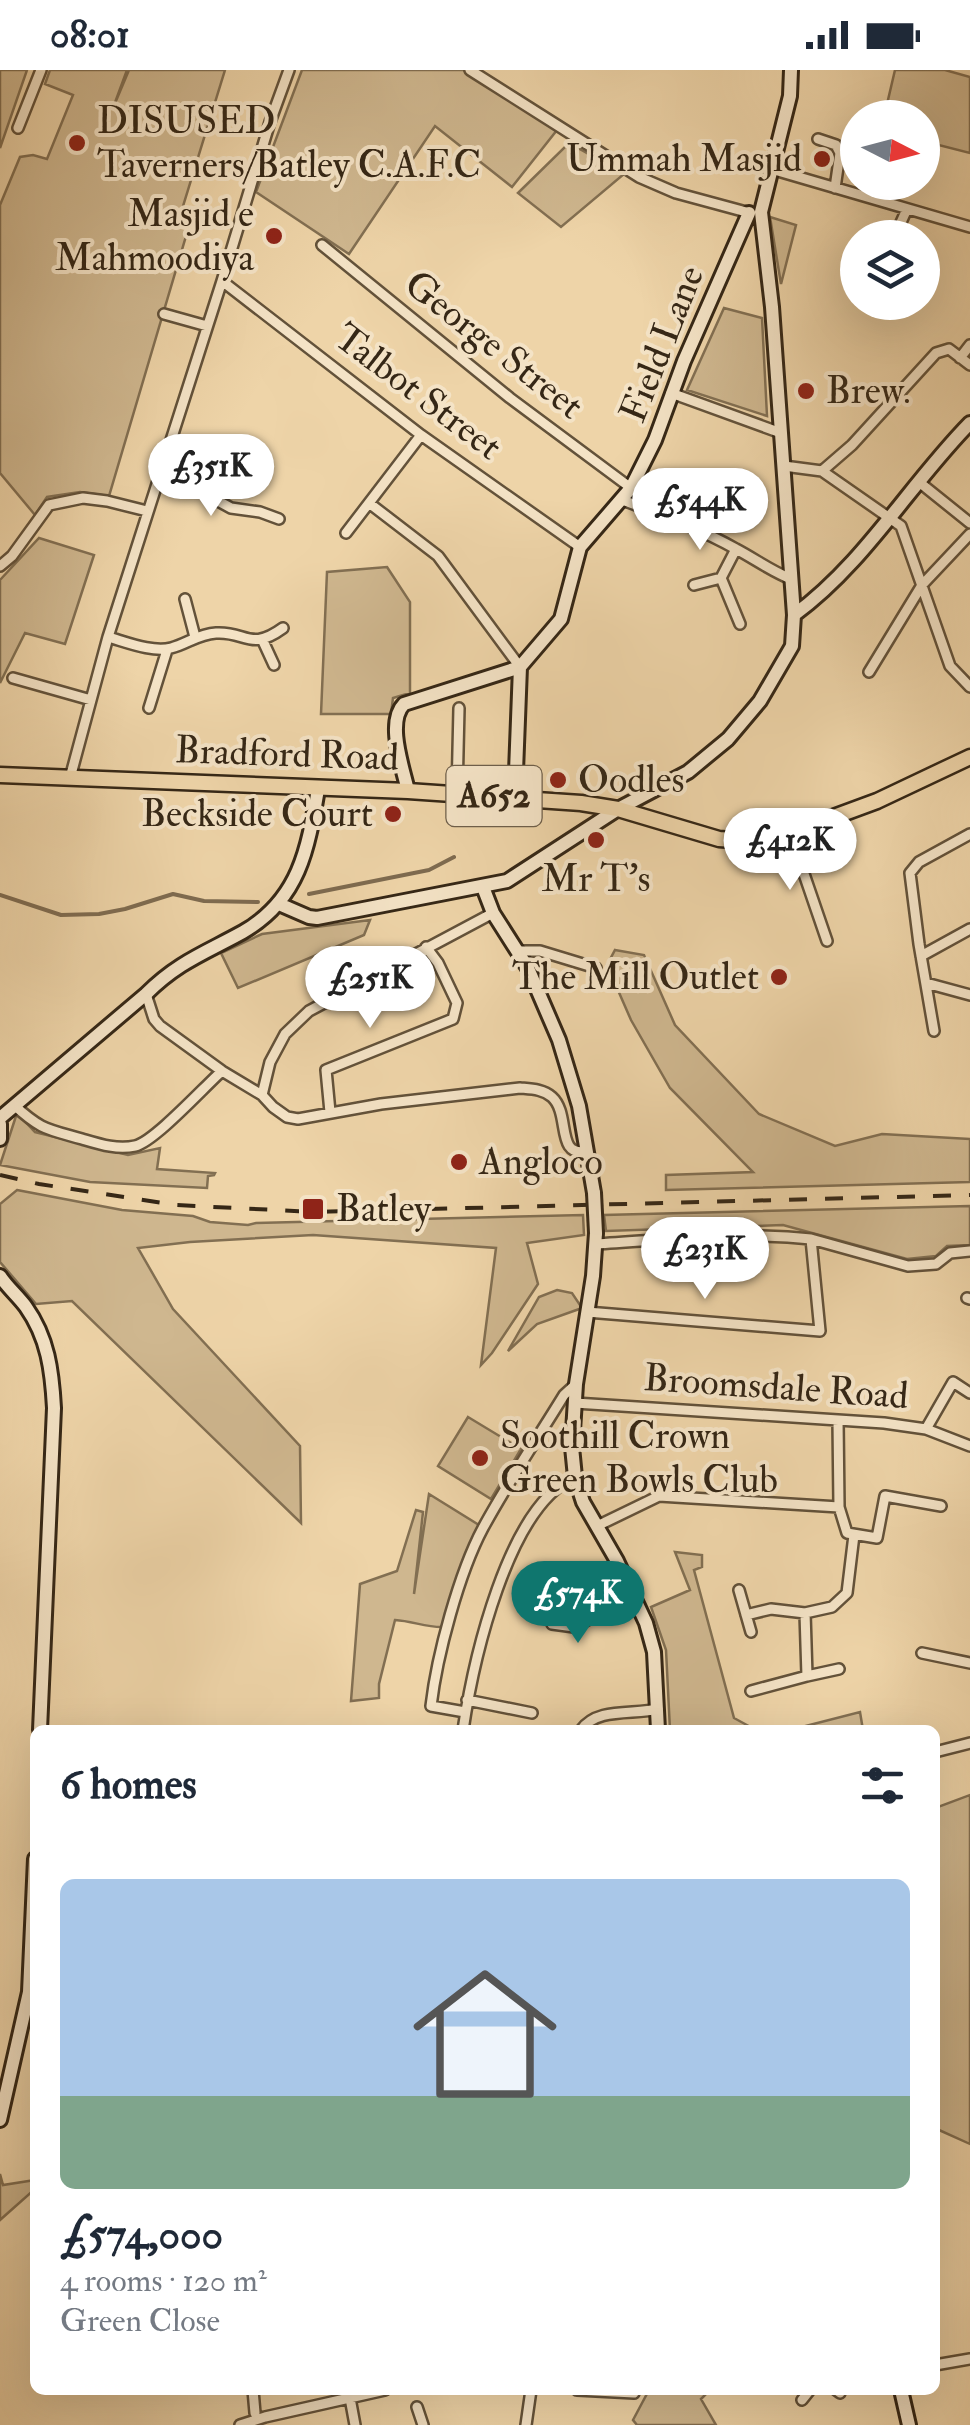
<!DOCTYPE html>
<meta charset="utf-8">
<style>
:root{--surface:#fff;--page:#f6f6f7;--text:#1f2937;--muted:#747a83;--line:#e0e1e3;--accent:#0f766e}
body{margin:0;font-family:"IM FELL Double Pica",serif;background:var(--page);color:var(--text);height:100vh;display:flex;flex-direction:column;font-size:38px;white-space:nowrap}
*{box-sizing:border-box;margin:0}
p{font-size:32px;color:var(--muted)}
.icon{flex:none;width:55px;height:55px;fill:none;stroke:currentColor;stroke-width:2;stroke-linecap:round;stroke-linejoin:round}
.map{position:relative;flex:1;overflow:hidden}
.panel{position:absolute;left:30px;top:1655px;width:910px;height:670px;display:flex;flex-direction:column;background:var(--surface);border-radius:15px;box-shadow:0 10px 40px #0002}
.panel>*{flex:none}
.needle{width:65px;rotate:96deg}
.fabs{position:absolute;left:840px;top:30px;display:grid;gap:20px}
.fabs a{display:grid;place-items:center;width:100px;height:100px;border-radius:50%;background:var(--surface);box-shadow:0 10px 40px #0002;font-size:50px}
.price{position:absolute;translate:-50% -85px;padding:0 22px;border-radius:35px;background:#fff;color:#222;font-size:32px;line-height:65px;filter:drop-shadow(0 2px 5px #0008)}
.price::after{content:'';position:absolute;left:50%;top:60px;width:30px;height:22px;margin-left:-15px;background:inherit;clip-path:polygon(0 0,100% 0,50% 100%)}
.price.active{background:var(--accent);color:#fff}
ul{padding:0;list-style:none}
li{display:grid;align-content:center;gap:20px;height:530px;padding:0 30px}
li+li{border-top:2px solid var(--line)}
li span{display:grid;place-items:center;height:310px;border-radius:15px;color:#555}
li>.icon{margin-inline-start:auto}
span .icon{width:180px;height:180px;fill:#fffc;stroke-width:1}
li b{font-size:42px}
h2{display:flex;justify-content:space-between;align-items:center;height:120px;padding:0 30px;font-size:42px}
.status{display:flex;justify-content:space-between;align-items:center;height:70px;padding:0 50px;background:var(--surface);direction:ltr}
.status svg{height:28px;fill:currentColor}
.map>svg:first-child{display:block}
</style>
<div class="status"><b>08:01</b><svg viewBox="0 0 49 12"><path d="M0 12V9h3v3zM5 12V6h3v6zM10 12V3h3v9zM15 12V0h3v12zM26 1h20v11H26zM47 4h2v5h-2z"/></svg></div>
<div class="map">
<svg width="970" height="2355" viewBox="0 0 970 2355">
<rect width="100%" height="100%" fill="#eed4a8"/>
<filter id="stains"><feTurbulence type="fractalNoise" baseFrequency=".002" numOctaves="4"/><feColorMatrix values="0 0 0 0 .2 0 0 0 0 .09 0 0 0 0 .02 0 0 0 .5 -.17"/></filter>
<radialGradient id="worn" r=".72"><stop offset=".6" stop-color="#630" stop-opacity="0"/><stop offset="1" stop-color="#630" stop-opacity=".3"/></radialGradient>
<path fill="#cfb78f" stroke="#826f52" stroke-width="2.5" d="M0,0H27L0,78Z
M50,0H127L113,38L129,0H225L180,146L189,156L109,426L80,422L47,427L35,445L0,403V135L20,87L33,85L47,89L73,25L45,14Z
M302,0H464L557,60L512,117L435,56L349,184L256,122Z
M895,0H945L970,7V83L923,71L922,48L884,47Z
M569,73L624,104L561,157L518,123Z
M770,147L796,155L781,214Z
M724,238L762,248L767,346L687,320Z
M39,468L94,485L65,574L25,563L0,613V510Z
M387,497L410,532V623L393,628L391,644H321L327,502Z
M370,850L364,865L238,918L221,883L262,864Z
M615,880L644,885L675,955L759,1044L835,1076L882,1064L970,1069V1112L666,1120V1105L753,1102L670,1018L631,950L607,895Z
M17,1043L35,1062L128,1085L160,1078L157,1099L215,1103L214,1105L208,1106L207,1118L90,1112L0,1095Z
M17,1120L122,1140L193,1146L210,1152L248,1155L256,1153L583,1145L584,1165L527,1173L538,1214L492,1283L481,1295L496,1178L313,1165L190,1172L138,1178L173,1239L300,1376L301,1453L72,1231L36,1234L0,1192V1134Z
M970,1136V1175L947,1176L936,1186L907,1189L783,1155L606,1161L604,1145Z
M557,1220L572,1223L582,1238L537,1254L508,1281L539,1227Z
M468,1347L521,1379L491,1429L438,1396Z
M429,1424L479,1455L444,1557C427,1558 413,1551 395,1550L379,1614V1628L351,1631L360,1514L397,1501L416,1440L423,1442L414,1524Z
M675,1482L702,1485V1497L694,1500L734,1648L756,1660H670L666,1580L651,1537L690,1520Z
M860,1642L863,1660H790Z
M970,1725V2074L939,2060L935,2047V1738Z
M0,2104L3,2115L35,2110V2119L0,2150Z
M649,2320H710L701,2329L716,2355H637L633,2350Z"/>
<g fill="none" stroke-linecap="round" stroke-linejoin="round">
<path stroke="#7e6b50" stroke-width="4" d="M309,824L429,800L454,787
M0,825L61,845L99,844L125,839L173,824L204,831L258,832"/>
<defs>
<path id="street" d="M470,0L639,107L676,123L750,143
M18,58L41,0
M818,69L836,75L840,83L835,118
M771,99L970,157
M894,168L907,139
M322,175L510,328L631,418
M852,187L858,189
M222,211L421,365L580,477
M164,244L207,256
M960,288L970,275
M671,323L781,363
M784,396L822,401L901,456L950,596L970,617
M822,401L852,375L936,283L949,279L970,295
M158,405L194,418L231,438L260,442L279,449
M919,412L970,453
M620,429C659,444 699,458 736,479C755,489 771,501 791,509
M369,433L438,486L520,597
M346,463L421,365
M736,479L721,508L740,554
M0,496L12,486L49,435L83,428L107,431L147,441
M694,515L721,508
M185,529L195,567
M108,567C126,572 153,583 171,578C187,574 198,564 216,563C246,561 250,582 283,558
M262,569L274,595
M869,602L922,515L970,464
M13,608L91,630
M149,638L167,580
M70,708L108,567L222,211L270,52L289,0
M457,724L459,638
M790,763L827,871
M518,881H540L596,898
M921,886L970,859
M926,913L970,925
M146,924L154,949L160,956L222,1001L262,1025L273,1037L287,1047L298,1049L381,1034L520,1018C531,1019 543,1019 552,1027C571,1044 555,1088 587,1081
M934,961L919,874L910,803L919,792L970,764
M262,1025L270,992L285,964L309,941L493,843
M14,1035C41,1060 47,1059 82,1069C99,1074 117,1080 135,1076C154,1072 204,1017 222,1001
M330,1042L326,1000L453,949L457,933L438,893L426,877
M596,1174C667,1170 740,1161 811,1169L908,1196L936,1194L950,1183L970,1181
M967,1228L970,1229
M587,1242L820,1261L811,1169
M575,1333L884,1353L926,1359L970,1376
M838,1350L839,1437L847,1463L877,1468L885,1426L941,1436
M926,1359L953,1312L970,1323
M597,1456L659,1426L839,1437
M739,1520L751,1562
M548,1534L552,1554L574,1557L635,1525
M746,1545L771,1539L805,1543L832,1537L847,1523L854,1465
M922,1583L970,1593
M807,1606L839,1599
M751,1621L807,1606L805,1543
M467,1630L532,1643
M465,1642L431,1636C437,1585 459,1503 483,1458C508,1412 537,1369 564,1325L576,1314
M463,1660C473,1593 507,1436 575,1407
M581,1660C597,1637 633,1645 658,1639
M935,1682L970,1673
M935,2295L970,2289
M253,2320L255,2343
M577,2320L634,2323L635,2320
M836,2320L840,2323
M350,2328L355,2355
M802,2330L810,2320
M417,2337L423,2355
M240,2355L265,2347L385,2320
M526,2355L531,2320"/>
<path id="secondary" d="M794,545C865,493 909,415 970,353
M408,721C403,698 386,652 404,634L520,597L561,549L580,477L631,418L655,370L684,291L749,143
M515,728L520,597
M483,817L493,843L528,898L559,970L579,1036L594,1123
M279,834L309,847L317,848L507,811L618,739L688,702L728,669L760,631L792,576L794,545L772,237L761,142L790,26L791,0
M0,1048L146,924C178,892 205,883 243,862C300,829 308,778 318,719
M0,1054V1069
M596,1163L593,1206L576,1314L572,1377L575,1407L583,1432L617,1491L646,1553L654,1582L658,1660
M0,1206C7,1217 18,1226 26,1237C48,1268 52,1301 54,1338L40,1660
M0,2050L29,1922L35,1789
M901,2320L909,2355"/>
<path id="primary" d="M0,705L408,721L581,733L618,739L719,769L746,771L774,769L877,731L970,687"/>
</defs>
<use href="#street" stroke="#63523a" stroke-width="14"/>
<use href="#secondary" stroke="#352716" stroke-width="18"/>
<use href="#primary" stroke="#352716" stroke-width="19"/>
<use href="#street" stroke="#f4e3c6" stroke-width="9"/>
<use href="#secondary" stroke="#f4e3c6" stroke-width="12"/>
<use href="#primary" stroke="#eed4a8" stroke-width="14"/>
<path stroke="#352716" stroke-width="4" stroke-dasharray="18 18" stroke-linecap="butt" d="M0,1105L39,1114L176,1135L315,1142L970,1125"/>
<defs>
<path id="secondary-bridge" d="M594,1123L596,1163"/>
</defs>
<use href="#secondary-bridge" stroke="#352716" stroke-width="18" stroke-linecap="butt"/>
<use href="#secondary-bridge" stroke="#f4e3c6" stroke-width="12"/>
</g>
<g fill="#8f2418" stroke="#f4e3c6" stroke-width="4">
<circle cx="77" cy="73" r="10"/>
<circle cx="822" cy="89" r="10"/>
<circle cx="274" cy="166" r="10"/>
<circle cx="806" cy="321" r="10"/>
<circle cx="558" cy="710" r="10"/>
<circle cx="393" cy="744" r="10"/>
<circle cx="596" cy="770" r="10"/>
<circle cx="779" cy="907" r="10"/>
<circle cx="459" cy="1092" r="10"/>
<rect x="301" y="1127" width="24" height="24" rx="5"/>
<circle cx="480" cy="1388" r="10"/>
</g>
<g text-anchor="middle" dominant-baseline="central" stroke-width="8" stroke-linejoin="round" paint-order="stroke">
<rect fill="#f4e3c6" stroke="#6e5f4b" stroke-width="2.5" x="446.5" y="696" width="95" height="60" rx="8"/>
<g font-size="35" font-weight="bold" fill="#352716">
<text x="494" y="726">A652</text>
</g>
<g font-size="38" fill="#352716" stroke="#f4e3c6" text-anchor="start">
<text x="97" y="51">DISUSED<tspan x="97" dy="44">Taverners/Batley C.A.F.C</tspan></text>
<text x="802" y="89" text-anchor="end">Ummah Masjid</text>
<text x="254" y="144" text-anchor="end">Masjid e<tspan x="254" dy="44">Mahmoodiya</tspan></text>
<text x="826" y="321">Brew.</text>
<text x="578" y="710">Oodles</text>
<text x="373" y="744" text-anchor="end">Beckside Court</text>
<text x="596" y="809" text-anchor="middle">Mr T's</text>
<text x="759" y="907" text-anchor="end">The Mill Outlet</text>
<text x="479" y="1092">Angloco</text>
<text x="336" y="1139">Batley</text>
<text x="500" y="1366">Soothill Crown<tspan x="500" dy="44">Green Bowls Club</tspan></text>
</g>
<g font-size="38" fill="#352716" stroke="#f4e3c6">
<text transform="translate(662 274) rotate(-68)">Field Lane</text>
<text transform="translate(494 275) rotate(38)">George Street</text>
<text transform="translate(418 322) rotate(37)">Talbot Street</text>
<text transform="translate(287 684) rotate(2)">Bradford Road</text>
<text transform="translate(776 1317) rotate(4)">Broomsdale Road</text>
</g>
</g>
<rect width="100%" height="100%" filter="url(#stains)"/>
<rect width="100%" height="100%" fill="url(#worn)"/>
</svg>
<div class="fabs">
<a><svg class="needle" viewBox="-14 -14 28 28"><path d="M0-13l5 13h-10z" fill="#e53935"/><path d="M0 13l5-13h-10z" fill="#747a83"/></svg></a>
<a><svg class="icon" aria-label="layers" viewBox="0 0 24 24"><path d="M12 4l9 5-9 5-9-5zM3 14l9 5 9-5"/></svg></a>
</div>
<b class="price" style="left:211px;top:449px">£351K</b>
<b class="price" style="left:700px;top:483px">£544K</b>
<b class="price" style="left:790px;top:823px">£412K</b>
<b class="price" style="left:370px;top:961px">£251K</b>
<b class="price" style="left:705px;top:1232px">£231K</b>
<b class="price active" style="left:578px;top:1576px">£574K</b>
<section class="panel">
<h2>6 homes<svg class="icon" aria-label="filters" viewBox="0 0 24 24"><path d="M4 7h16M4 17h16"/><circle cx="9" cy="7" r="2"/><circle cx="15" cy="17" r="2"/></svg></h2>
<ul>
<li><span style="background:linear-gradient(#a9c7e8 70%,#7fa58c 0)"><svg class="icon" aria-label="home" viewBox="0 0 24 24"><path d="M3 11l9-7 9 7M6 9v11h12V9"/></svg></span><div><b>£574,000</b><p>4 rooms · 120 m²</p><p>Green Close</p></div></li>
</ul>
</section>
</div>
